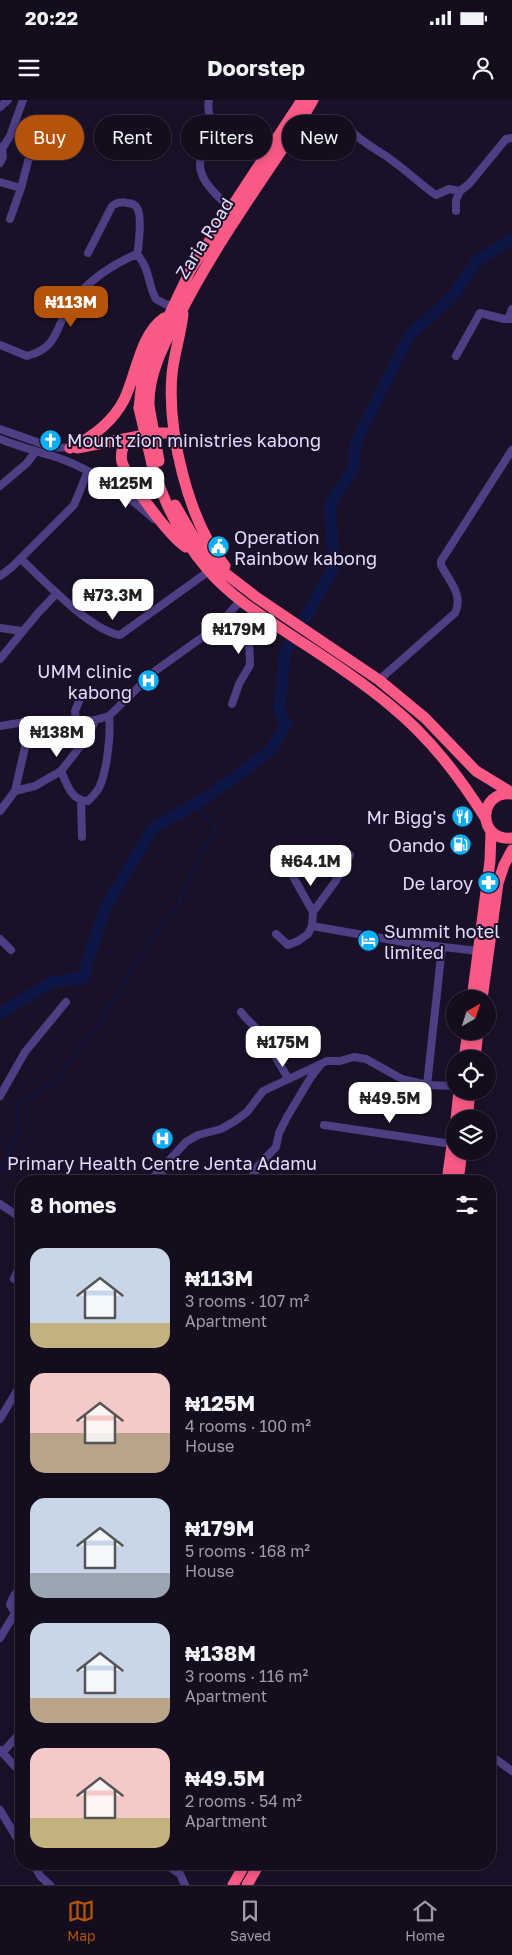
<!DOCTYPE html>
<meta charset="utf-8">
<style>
:root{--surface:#140d1e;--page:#1d1627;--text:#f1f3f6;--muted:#9d9ca4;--line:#332d3c;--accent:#b45309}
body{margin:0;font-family:"Golos Text",sans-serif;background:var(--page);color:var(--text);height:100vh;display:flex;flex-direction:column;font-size:19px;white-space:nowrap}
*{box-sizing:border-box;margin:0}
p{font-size:16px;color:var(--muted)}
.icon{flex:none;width:28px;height:28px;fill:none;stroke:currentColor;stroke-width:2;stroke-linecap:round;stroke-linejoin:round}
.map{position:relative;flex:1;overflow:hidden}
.sheet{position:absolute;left:15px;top:1075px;width:481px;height:695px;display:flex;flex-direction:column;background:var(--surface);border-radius:20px;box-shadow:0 2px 8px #0003,0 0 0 1px var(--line)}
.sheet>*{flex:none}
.guide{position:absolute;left:15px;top:15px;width:482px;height:45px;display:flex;gap:10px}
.needle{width:32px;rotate:39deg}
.buttons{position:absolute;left:446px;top:890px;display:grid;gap:10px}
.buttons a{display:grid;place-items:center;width:50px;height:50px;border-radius:50%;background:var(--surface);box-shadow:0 2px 8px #0003,0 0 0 1px var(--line);font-size:25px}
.price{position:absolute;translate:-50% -42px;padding:0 11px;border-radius:10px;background:#fff;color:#222;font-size:16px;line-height:32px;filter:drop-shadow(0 1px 2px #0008)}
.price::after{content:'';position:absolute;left:50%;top:30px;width:15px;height:11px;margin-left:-8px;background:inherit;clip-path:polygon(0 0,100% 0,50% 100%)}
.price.on{background:var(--accent);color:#fff}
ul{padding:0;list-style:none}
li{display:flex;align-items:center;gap:15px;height:125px;padding:0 15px}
li span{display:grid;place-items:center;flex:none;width:140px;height:100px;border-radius:15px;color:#555}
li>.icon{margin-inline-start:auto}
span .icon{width:60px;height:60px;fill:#fffc;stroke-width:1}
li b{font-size:21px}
h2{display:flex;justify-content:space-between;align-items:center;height:60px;padding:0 15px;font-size:21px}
.tag{padding:0 18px;border-radius:22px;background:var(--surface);box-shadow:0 2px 8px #0003,0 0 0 1px var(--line);font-size:18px;line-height:45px}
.tag.on{background:var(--accent);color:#fff}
.status{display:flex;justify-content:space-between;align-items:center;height:35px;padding:0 25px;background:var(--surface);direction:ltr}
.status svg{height:14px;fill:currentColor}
header{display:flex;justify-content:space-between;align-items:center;height:65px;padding:0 15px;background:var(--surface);font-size:22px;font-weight:700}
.tab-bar{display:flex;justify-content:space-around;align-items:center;height:70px;border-top:1px solid var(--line);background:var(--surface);font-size:14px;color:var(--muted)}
.tab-bar a{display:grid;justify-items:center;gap:2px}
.tab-bar .on{color:var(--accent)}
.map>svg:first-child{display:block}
</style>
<div class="status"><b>20:22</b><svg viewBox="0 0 49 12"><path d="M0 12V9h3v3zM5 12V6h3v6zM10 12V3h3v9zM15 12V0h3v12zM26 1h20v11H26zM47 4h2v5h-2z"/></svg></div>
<header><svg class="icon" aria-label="menu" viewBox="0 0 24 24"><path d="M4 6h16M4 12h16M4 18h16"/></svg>Doorstep<svg class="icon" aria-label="person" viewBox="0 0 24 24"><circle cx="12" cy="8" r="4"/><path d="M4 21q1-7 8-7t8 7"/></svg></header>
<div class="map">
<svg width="512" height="1785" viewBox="0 0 512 1785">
<rect width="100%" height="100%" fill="#1a1128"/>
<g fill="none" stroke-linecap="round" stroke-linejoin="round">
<path stroke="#0d1645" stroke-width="2" d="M0,1073L19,1031L16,1004L55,982L100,923L146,847L178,806L184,788L214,732V724L202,714L196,704"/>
<path stroke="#0d1645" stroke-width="12" d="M0,913L52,882L84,878L87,862L106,806L153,728L207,697L271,650L286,624L279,611L285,553L334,467L330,404L353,369L356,342L409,236L454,195L476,161L512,139"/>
<path stroke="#4f3e84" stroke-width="8" d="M209,0C206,10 212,20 211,31C209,41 204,48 201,57C195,79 217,94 230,109
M0,7L8,0
M348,28C359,40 372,47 386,56C402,67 417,81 433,93L436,95L449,89L460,91
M0,47L2,49L3,57L0,63
M2,49L10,36L23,0
M0,82L21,88L32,46
M456,111V100L460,91L469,84L506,39L512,38
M10,119L21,88
M88,153L112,106C117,102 121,101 127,103C131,103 135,104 137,108C142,114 139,146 137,154C151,171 147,183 156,199L165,204L173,206
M508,219L512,209
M0,245L27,256C61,247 55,224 72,202C89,180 111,165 137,154
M456,256L480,213L504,219H512
M0,329L51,347L70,348
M0,339C19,347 40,352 59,358C97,372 124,393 154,419
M0,386L27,363L36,351
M21,459C43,480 90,530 120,535L209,471
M0,476L12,467L74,405L88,371
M0,528L22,531
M0,559L38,513L57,493
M379,580L455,513C464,495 449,481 441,465V461L512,350
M232,604L239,584L250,565L249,540L260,514
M76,621L75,611L80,599
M0,626L31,621L95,620L109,616L155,571L211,531L225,518L241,500
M61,671C67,684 71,701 88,701C92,697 96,693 99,688C107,671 111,635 109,616
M15,691L35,686L61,671L89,635L95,620
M81,701L82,737
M0,711L15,691L31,621
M291,773L313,812
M312,826L409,843L478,851
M276,834L288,845L298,841L308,834L312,826L313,812L335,782L350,755
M0,839L11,850
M241,912C248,922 259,929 265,939C273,952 280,965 288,978
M427,985L442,847
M0,996L25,952L66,902
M324,1025L452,1044
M158,1072L169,1081
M150,1081L186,1042L198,1035L221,1029L235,1021L247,1012L263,991L327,961H340L354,957L366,959L402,979L427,985L455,986
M250,1081L258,1066L276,1047L279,1033L287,1017L311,977L321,964
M0,1104L21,1118
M14,1179L21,1163
M0,1319L21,1284
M0,1538L15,1513L10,1505C12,1499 14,1493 21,1490
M0,1650L21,1673
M2,1653L21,1632
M490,1655L512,1671
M0,1710L21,1745
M33,1764L41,1777L50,1785
M165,1764L180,1774L185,1785"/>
<path stroke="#f85a85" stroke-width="11" d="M183,214C181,234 174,254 172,274C167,331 188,421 225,466
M149,306C148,275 163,246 177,220C211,151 257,88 299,24L313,0
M139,308L142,280L154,247L191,169L302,0
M126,339C123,347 120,354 122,362C128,381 170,437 186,447
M70,348C93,337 112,323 124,300C136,276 140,234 164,218
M77,348L155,333H167L176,338
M152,364C164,403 182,440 208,470C232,498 265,518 295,538C328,559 361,581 391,606C430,638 459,676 486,719
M175,405L196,441L225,473L256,497L379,580L425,618L476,671L512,693
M512,694C477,690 477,742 512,738
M472,899L490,761L491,731
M482,899L498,783L504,765L512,750
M464,959L468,931
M475,959L478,931
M456,1019L459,991
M467,1019L470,991
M447,1081L455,1024
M458,1081L462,1051
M233,1785L245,1764
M247,1785L259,1764"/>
<path stroke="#f85a85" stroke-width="11" d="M149,306L159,361
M139,308L152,364"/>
</g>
<defs>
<symbol id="church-disc" viewBox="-11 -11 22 22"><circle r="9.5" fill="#0eaef5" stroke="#1a1128"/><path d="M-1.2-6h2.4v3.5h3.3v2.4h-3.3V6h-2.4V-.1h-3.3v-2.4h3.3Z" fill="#fff"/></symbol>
<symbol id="civic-disc" viewBox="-11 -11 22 22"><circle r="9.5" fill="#0eaef5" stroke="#1a1128"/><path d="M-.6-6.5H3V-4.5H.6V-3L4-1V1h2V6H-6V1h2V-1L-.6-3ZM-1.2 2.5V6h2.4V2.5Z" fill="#fff"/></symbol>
<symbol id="hospital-disc" viewBox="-11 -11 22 22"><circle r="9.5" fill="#0eaef5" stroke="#1a1128"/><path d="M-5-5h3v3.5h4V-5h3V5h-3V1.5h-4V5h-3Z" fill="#fff"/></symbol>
<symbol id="restaurant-disc" viewBox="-11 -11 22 22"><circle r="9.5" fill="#0eaef5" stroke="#1a1128"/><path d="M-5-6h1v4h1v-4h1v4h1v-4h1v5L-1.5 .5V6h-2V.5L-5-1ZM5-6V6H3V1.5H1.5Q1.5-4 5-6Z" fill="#fff"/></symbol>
<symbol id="fuel-disc" viewBox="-11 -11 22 22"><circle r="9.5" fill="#0eaef5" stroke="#1a1128"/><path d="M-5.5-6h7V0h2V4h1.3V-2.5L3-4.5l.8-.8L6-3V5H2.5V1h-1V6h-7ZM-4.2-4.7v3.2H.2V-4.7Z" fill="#fff"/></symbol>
<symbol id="pharmacy-disc" viewBox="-11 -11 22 22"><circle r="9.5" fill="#0eaef5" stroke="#1a1128"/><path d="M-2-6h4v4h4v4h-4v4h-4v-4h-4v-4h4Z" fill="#fff"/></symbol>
<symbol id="hotel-disc" viewBox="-11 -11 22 22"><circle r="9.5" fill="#0eaef5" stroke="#1a1128"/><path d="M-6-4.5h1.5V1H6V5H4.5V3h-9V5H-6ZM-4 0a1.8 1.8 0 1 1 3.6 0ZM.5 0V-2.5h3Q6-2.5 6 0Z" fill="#fff"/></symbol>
</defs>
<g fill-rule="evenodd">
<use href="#church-disc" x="38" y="328" width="25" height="25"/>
<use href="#civic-disc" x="206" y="434" width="25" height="25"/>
<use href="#hospital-disc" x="136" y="568" width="25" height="25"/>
<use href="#restaurant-disc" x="450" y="704" width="25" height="25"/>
<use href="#fuel-disc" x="448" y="732" width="25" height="25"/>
<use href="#pharmacy-disc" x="476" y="770" width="25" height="25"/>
<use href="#hotel-disc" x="356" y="828" width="25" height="25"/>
<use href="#hospital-disc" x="150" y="1026" width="25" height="25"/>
</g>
<g text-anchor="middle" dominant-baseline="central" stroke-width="4" stroke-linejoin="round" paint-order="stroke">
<g font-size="18" fill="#e5d9fd" stroke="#1a1128">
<text transform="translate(204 138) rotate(-58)">Zaria Road</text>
</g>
<g font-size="18" fill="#e5d9fd" stroke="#1a1128" text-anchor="end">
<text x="67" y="340" text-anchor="start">Mount zion ministries kabong</text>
<text x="234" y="437" text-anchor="start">Operation<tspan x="234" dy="21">Rainbow kabong</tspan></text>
<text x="132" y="571">UMM clinic<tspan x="132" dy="21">kabong</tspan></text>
<text x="446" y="717">Mr Bigg's</text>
<text x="445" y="745">Oando</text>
<text x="473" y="783">De laroy</text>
<text x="384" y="831" text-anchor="start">Summit hotel<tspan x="384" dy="21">limited</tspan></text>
<text x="162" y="1063" text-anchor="middle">Primary Health Centre Jenta Adamu</text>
</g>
</g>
</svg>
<div class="buttons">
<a><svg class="needle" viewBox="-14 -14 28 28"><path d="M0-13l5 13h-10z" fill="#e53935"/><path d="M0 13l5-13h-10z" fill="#9d9ca4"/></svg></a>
<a><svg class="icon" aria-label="locate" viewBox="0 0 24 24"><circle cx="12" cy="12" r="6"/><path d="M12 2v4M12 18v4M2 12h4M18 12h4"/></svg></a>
<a><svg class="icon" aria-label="layers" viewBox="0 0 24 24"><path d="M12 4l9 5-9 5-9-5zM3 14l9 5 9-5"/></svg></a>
</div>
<b class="price on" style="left:71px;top:228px">₦113M</b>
<b class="price" style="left:126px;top:409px">₦125M</b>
<b class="price" style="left:113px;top:521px">₦73.3M</b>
<b class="price" style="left:239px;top:555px">₦179M</b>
<b class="price" style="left:57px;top:658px">₦138M</b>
<b class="price" style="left:311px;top:787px">₦64.1M</b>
<b class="price" style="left:283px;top:968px">₦175M</b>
<b class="price" style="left:390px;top:1024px">₦49.5M</b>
<div class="guide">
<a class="tag on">Buy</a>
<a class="tag">Rent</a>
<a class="tag">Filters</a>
<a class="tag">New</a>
</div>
<section class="sheet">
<h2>8 homes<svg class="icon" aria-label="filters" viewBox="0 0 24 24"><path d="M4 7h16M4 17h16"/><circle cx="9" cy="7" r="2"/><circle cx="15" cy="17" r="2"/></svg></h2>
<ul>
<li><span style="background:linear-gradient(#c9d6e8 75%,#c2b280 0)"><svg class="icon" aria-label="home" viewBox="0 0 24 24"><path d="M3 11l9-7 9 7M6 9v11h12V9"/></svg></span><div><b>₦113M</b><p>3 rooms · 107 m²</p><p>Apartment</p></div></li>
<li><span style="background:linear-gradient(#f6c9c9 60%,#b9a48a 0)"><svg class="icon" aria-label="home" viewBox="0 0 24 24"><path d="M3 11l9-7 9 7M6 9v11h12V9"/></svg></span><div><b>₦125M</b><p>4 rooms · 100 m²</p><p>House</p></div></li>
<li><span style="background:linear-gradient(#c9d6e8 75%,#9aa5b1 0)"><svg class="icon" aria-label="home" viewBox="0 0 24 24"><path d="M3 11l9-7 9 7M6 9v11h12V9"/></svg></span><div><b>₦179M</b><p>5 rooms · 168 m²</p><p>House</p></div></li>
<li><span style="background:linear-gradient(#c9d6e8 75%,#b9a48a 0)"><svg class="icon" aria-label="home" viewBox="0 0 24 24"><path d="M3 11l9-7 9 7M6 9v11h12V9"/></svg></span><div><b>₦138M</b><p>3 rooms · 116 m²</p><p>Apartment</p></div></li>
<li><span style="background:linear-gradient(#f6c9c9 70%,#c2b280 0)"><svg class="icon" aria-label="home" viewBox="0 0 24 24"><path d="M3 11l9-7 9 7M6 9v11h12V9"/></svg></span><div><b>₦49.5M</b><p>2 rooms · 54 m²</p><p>Apartment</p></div></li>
</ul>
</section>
</div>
<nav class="tab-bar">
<a class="on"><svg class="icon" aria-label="map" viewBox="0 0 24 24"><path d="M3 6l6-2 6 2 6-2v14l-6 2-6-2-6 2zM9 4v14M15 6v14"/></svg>Map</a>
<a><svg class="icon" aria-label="saved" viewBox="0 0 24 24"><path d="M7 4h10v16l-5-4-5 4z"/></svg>Saved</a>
<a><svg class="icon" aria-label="home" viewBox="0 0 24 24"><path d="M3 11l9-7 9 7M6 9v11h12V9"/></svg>Home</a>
</nav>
